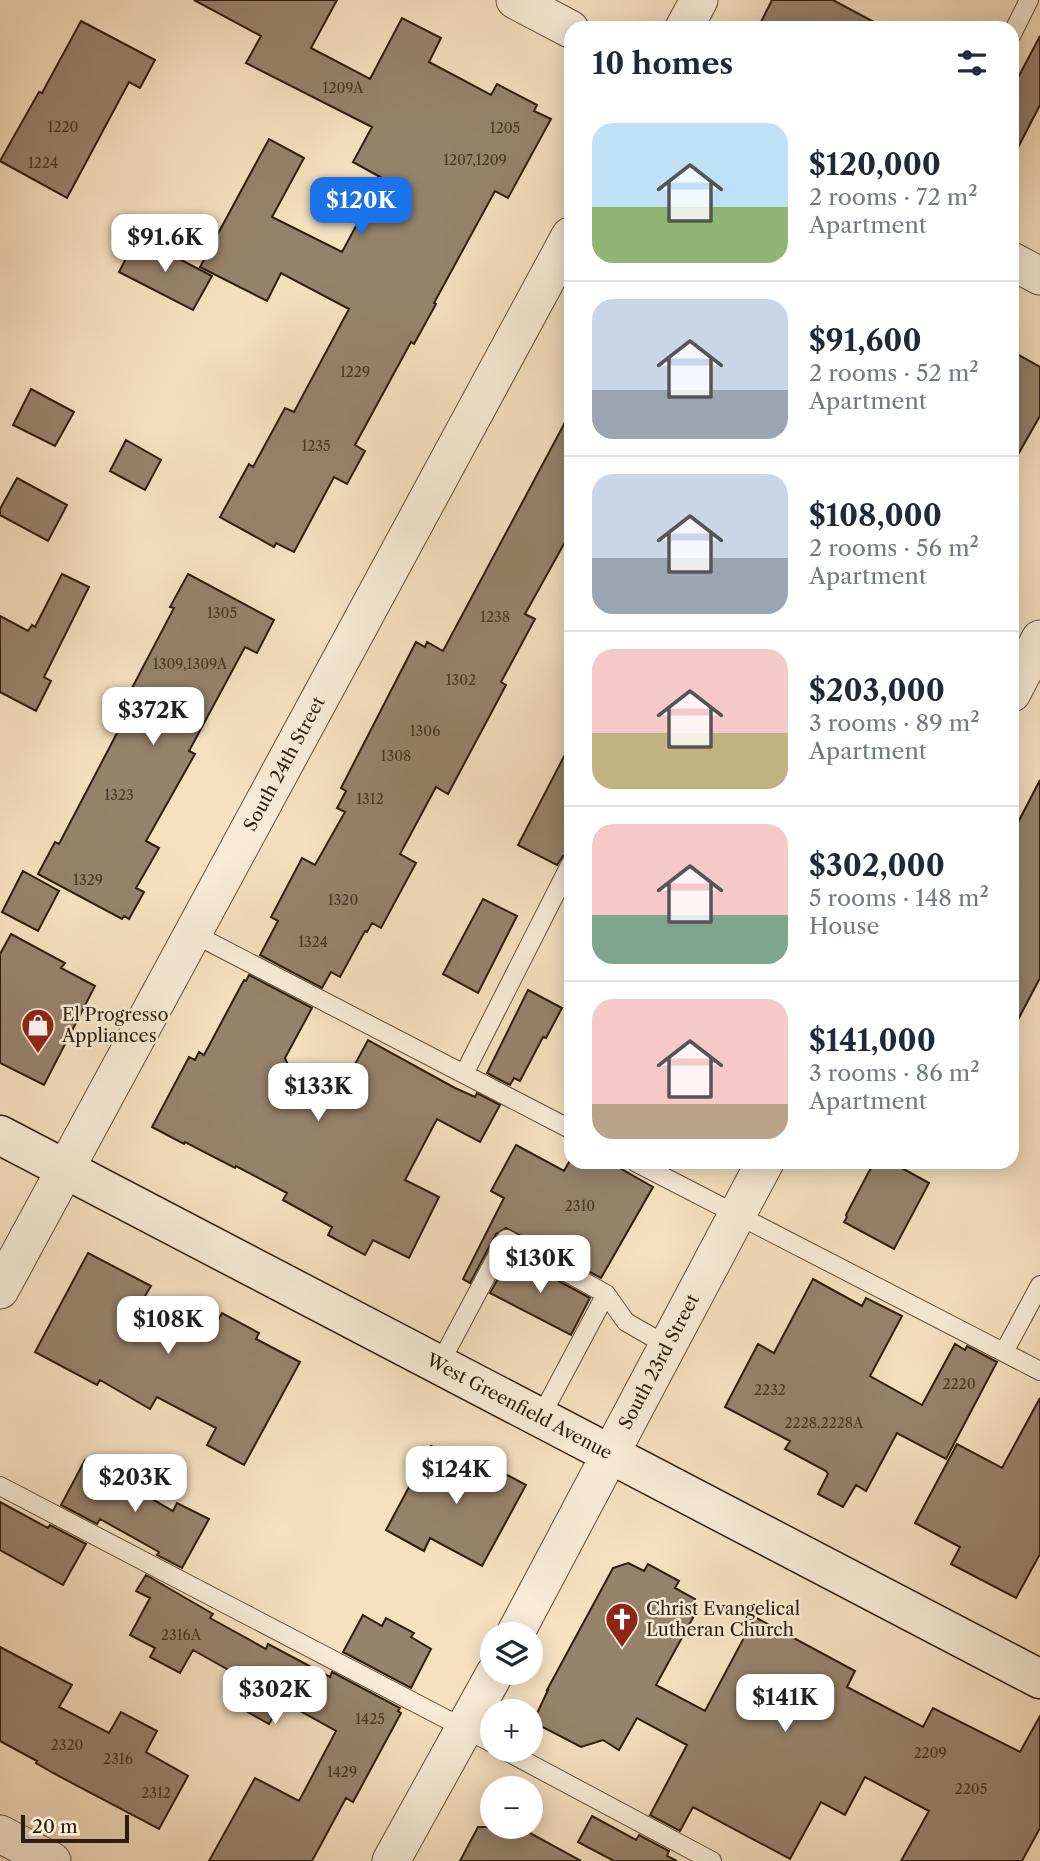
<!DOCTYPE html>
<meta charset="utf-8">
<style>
:root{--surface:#fff;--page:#f2f2f3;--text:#1f2937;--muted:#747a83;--line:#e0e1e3;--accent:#1a73e8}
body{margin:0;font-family:"Libre Caslon Text",serif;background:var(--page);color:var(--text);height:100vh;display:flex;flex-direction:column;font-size:26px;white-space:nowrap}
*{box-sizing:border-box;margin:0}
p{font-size:23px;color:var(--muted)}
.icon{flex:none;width:38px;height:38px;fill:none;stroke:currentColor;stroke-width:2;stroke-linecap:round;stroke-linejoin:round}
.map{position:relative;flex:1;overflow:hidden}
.details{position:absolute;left:564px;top:21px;width:455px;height:1148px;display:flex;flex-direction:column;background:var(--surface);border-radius:21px;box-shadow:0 4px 18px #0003}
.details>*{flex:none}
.buttons{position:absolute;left:480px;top:1622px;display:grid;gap:14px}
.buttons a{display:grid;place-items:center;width:63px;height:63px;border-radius:50%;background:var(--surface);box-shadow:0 4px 18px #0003;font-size:35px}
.scale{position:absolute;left:21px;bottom:18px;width:108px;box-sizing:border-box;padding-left:7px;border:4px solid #301d0e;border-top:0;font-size:19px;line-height:24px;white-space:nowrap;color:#301d0e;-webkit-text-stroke:5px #f9ebd6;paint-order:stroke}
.price{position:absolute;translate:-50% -60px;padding:0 16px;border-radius:14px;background:#fff;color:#222;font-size:23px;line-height:46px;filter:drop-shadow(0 2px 4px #0008)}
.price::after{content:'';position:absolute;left:50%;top:42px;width:21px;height:16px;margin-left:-10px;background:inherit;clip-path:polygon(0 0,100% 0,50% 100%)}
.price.current{background:var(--accent);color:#fff}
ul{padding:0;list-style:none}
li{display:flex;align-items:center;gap:21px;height:175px;padding:0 28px}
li+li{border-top:2px solid var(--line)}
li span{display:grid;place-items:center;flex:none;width:196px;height:140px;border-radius:21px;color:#555}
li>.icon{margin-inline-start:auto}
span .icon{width:84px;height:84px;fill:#fffc;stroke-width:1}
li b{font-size:30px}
h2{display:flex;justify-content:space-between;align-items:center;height:84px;padding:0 28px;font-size:30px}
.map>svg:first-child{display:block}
</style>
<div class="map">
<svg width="1040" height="1861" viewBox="0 0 1040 1861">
<rect width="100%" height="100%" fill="#f6e0c0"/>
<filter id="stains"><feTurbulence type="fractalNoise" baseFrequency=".00286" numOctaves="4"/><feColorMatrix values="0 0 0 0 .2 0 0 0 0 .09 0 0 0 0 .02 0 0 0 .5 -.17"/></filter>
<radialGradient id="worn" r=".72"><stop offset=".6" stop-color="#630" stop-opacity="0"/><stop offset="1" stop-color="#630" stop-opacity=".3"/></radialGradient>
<path fill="#97826b" stroke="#301d0e" stroke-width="2" d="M194,0H337L311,48L370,79L402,18L441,38L429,62L491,95L497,84L537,105L534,111L551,119L508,198L495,191L434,303L436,304L414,344L411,342L355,445L365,451L347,484L334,477L294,552L276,543L274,547L220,517L249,464L253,467L285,408L294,412L349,309L281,273L267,301L200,267L269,139L304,158L272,217L342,252L382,178L353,162L372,127L246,63L261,36Z
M772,0H833L885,28H758Z
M81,21L155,60L140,88L129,82L67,198L0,161L39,92L42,93Z
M1040,36V105L1012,159V89Z
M137,237L212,276L193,310L119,272Z
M1012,351L1040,367V416L1012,465Z
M31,389L74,412L55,446L13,425Z
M570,413V533L525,614L535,619L501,682L506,685L448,794L436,787L400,854L416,863L381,928L372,923L367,932L365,931L340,977L331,972L322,988L260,955L278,921L271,917L302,858L315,865L345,812L337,808L346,791L341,788L416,642L425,647L427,642L443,651Z
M126,440L161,460L145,490L110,471Z
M17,478L67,505L48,541L0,515V509Z
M62,574L89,587L44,677L51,681L36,711L0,692V616L28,631L32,625L35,627Z
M188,574L274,620L257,653L245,647L189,751L195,754L146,841L159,848L136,888L144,892L129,919L124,916L122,919L38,874L55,842L59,844L128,712L121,709L174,608L170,607Z
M570,745V854L563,856L557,865L518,845Z
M1040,780V978L1012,1031V834Z
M23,871L59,891L38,931L2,912Z
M483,899L517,916L478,993L443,974Z
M11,934L65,963L61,968L95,986L44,1085L0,1063V954Z
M249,975L312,1008L285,1058L298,1087L333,1105L368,1040L455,1088L475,1097L477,1093L500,1105L480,1142L437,1119L405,1180L439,1197L409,1258L373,1240L365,1255L328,1235L332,1227L283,1200L287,1193L236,1166L235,1168L185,1142L184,1144L152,1127L189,1057L195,1060L199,1052L204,1055L244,980L246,981Z
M528,990L562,1008L546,1038L543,1037L520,1081L514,1078L510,1085L487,1073Z
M516,1145L564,1171L569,1162H609L653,1187L601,1278L506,1228L496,1234L470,1283L463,1279L504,1198L491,1191Z
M874,1162H891L929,1183L894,1249L844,1222L847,1217L846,1215Z
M88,1253L151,1286L145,1296L211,1332L222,1313L259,1333L256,1339L300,1362L244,1465L207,1445L216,1428L157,1397L150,1409L100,1380L97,1385L35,1352Z
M511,1255L590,1298L571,1335L490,1293Z
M813,1279L862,1306L866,1298L902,1316L870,1376L922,1405L955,1344L965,1350L967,1346L997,1362L946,1459L897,1433L866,1491L856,1485L843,1507L818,1494L828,1474L826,1471L785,1449L790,1441L725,1407L758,1344L774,1353Z
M1040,1398V1554L1016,1598L951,1564L960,1547L915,1523L957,1444L1002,1468Z
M431,1446L470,1467L475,1458L526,1485L482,1566L430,1538L424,1551L386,1530Z
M85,1460L173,1511L177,1503L209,1519L182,1568L157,1555L159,1552L100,1519L97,1524L61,1505Z
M0,1502L48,1528L50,1525L86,1544L63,1585L0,1550Z
M628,1563L644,1571L648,1564L679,1581L675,1588L695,1599V1614L656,1685L705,1711L755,1617L855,1671L847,1687L923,1727L933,1708L1020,1752L1040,1716V1828L1022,1861H901L929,1811L865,1777L845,1815L821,1802L790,1859L693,1807L680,1831L650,1815L687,1745L637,1718L619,1750L603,1740L581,1747L533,1722L548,1690H547L613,1568Z
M146,1575L213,1614L210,1618L266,1649L268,1644L330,1677L332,1672L400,1708L398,1711L401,1713L353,1802L346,1798L312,1861H209L255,1778L299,1801L336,1731L282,1701L269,1724L244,1710L236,1704L248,1681L193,1650L180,1673L150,1657L155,1648L130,1635L150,1598L136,1591Z
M363,1615L382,1626L386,1618L414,1633L411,1637L431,1649L411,1688L343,1652Z
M0,1647L72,1685L59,1707L109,1733L121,1712L157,1731L146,1752L188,1776L159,1829L53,1773L36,1763L37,1761L0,1741Z
M592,1816L636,1840L639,1835L669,1851L667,1856L677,1861H614L578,1842Z
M478,1827H519L581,1861H460Z"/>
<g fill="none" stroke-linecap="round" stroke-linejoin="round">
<defs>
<path id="service" d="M1012,34L1029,0
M194,934L570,1129
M464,1074L570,865
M635,1162L1040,1371
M1004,1352L1040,1285
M439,1365L506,1239L606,1294L626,1322L668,1346
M540,1418L606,1294
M0,1486L492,1743
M504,1750L712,1861"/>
<g id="minor">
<path d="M515,0L570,29"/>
<path d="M684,28L699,0"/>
<path d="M1012,261L1040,276"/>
<path d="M1012,693L1040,639"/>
<path id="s1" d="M0,1290L570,236"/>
<path id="s2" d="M515,1634L765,1162"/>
<path d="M0,1834L52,1861"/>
<path d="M391,1861L495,1673"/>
</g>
<g id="secondary">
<path id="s3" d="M0,1135L1040,1679"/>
</g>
</defs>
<use href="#service" stroke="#624e3a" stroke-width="20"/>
<use href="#minor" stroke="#624e3a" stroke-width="39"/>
<use href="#secondary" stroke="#301d0e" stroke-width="41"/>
<use href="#service" stroke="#f9ebd6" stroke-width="18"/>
<use href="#minor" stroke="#f9ebd6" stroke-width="37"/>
<use href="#secondary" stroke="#f9ebd6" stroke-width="38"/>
</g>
<defs>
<symbol id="shop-pin" viewBox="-11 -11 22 30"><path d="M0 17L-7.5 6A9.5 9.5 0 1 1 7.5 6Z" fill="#8f2418" stroke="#f9ebd6"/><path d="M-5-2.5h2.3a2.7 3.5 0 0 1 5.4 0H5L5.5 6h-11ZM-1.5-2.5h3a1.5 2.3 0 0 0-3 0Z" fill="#fff"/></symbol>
<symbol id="church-pin" viewBox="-11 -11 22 30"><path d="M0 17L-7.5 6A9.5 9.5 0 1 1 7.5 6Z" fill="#8f2418" stroke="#f9ebd6"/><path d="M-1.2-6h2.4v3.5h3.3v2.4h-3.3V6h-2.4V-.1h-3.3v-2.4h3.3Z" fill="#fff"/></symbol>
</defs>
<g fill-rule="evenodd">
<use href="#shop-pin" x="19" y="1006" width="38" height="52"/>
<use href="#church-pin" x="603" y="1600" width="38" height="52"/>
</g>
<g text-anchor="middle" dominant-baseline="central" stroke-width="5" stroke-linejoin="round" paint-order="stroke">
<g font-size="14" fill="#4a3625">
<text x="343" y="88">1209A</text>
<text x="63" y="127">1220</text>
<text x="505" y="128">1205</text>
<text x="475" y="160">1207,1209</text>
<text x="43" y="163">1224</text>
<text x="355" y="372">1229</text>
<text x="316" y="446">1235</text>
<text x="222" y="613">1305</text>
<text x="495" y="617">1238</text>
<text x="190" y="664">1309,1309A</text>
<text x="461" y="680">1302</text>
<text x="425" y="731">1306</text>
<text x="396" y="756">1308</text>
<text x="119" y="795">1323</text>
<text x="370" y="799">1312</text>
<text x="88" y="880">1329</text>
<text x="343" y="900">1320</text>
<text x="313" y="942">1324</text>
<text x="580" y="1206">2310</text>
<text x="959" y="1384">2220</text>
<text x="770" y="1390">2232</text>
<text x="824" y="1423">2228,2228A</text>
<text x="181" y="1635">2316A</text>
<text x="370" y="1719">1425</text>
<text x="67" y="1745">2320</text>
<text x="930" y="1753">2209</text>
<text x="118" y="1759">2316</text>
<text x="342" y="1772">1429</text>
<text x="971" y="1789">2205</text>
<text x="156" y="1793">2312</text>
</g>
<g font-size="18" fill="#301d0e" stroke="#f9ebd6">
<text stroke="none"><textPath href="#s1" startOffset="598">South 24th Street</textPath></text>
<text stroke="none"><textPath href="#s2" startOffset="308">South 23rd Street</textPath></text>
<text stroke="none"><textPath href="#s3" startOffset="586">West Greenfield Avenue</textPath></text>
</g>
<g font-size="18" fill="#301d0e" stroke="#f9ebd6" text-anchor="start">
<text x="62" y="1015">El Progresso<tspan x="62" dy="21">Appliances</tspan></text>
<text x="646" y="1609">Christ Evangelical<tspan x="646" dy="21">Lutheran Church</tspan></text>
</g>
</g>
<rect width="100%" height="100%" filter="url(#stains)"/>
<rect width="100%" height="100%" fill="url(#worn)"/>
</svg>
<div class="buttons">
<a><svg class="icon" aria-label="layers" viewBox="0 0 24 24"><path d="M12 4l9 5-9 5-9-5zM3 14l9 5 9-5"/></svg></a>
<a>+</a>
<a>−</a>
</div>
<div class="scale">20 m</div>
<b class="price current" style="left:361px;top:237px">$120K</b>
<b class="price" style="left:165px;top:274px">$91.6K</b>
<b class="price" style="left:153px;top:747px">$372K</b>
<b class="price" style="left:318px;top:1123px">$133K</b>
<b class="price" style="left:540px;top:1295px">$130K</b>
<b class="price" style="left:168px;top:1356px">$108K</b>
<b class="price" style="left:456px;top:1506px">$124K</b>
<b class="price" style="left:135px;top:1514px">$203K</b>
<b class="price" style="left:275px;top:1726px">$302K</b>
<b class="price" style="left:785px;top:1734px">$141K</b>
<section class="details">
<h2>10 homes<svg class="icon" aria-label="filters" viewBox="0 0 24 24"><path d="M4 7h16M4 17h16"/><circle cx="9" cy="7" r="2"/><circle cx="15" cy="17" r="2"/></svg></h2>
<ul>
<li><span style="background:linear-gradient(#bfe0f5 60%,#8fb573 0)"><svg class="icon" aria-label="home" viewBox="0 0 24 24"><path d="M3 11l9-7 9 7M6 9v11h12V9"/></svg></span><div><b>$120,000</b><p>2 rooms · 72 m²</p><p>Apartment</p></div></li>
<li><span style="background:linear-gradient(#c9d6e8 65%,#9aa5b1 0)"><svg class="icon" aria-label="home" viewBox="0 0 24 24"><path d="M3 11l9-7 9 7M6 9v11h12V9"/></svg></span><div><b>$91,600</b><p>2 rooms · 52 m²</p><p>Apartment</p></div></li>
<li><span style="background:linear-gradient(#c9d6e8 60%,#9aa5b1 0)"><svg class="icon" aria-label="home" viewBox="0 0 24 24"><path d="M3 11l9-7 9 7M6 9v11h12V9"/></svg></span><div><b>$108,000</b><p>2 rooms · 56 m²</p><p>Apartment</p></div></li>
<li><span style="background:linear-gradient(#f6c9c9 60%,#c2b280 0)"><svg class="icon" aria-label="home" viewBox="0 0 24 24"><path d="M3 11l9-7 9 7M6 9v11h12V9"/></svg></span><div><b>$203,000</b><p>3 rooms · 89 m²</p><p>Apartment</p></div></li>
<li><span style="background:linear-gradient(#f6c9c9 65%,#7fa58c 0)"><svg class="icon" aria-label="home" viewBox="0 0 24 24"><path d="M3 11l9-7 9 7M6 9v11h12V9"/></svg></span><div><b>$302,000</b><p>5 rooms · 148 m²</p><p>House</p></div></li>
<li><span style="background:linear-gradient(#f6c9c9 75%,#b9a48a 0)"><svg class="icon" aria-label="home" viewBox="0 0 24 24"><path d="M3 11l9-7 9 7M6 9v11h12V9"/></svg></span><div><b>$141,000</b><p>3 rooms · 86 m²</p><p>Apartment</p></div></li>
</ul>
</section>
</div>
